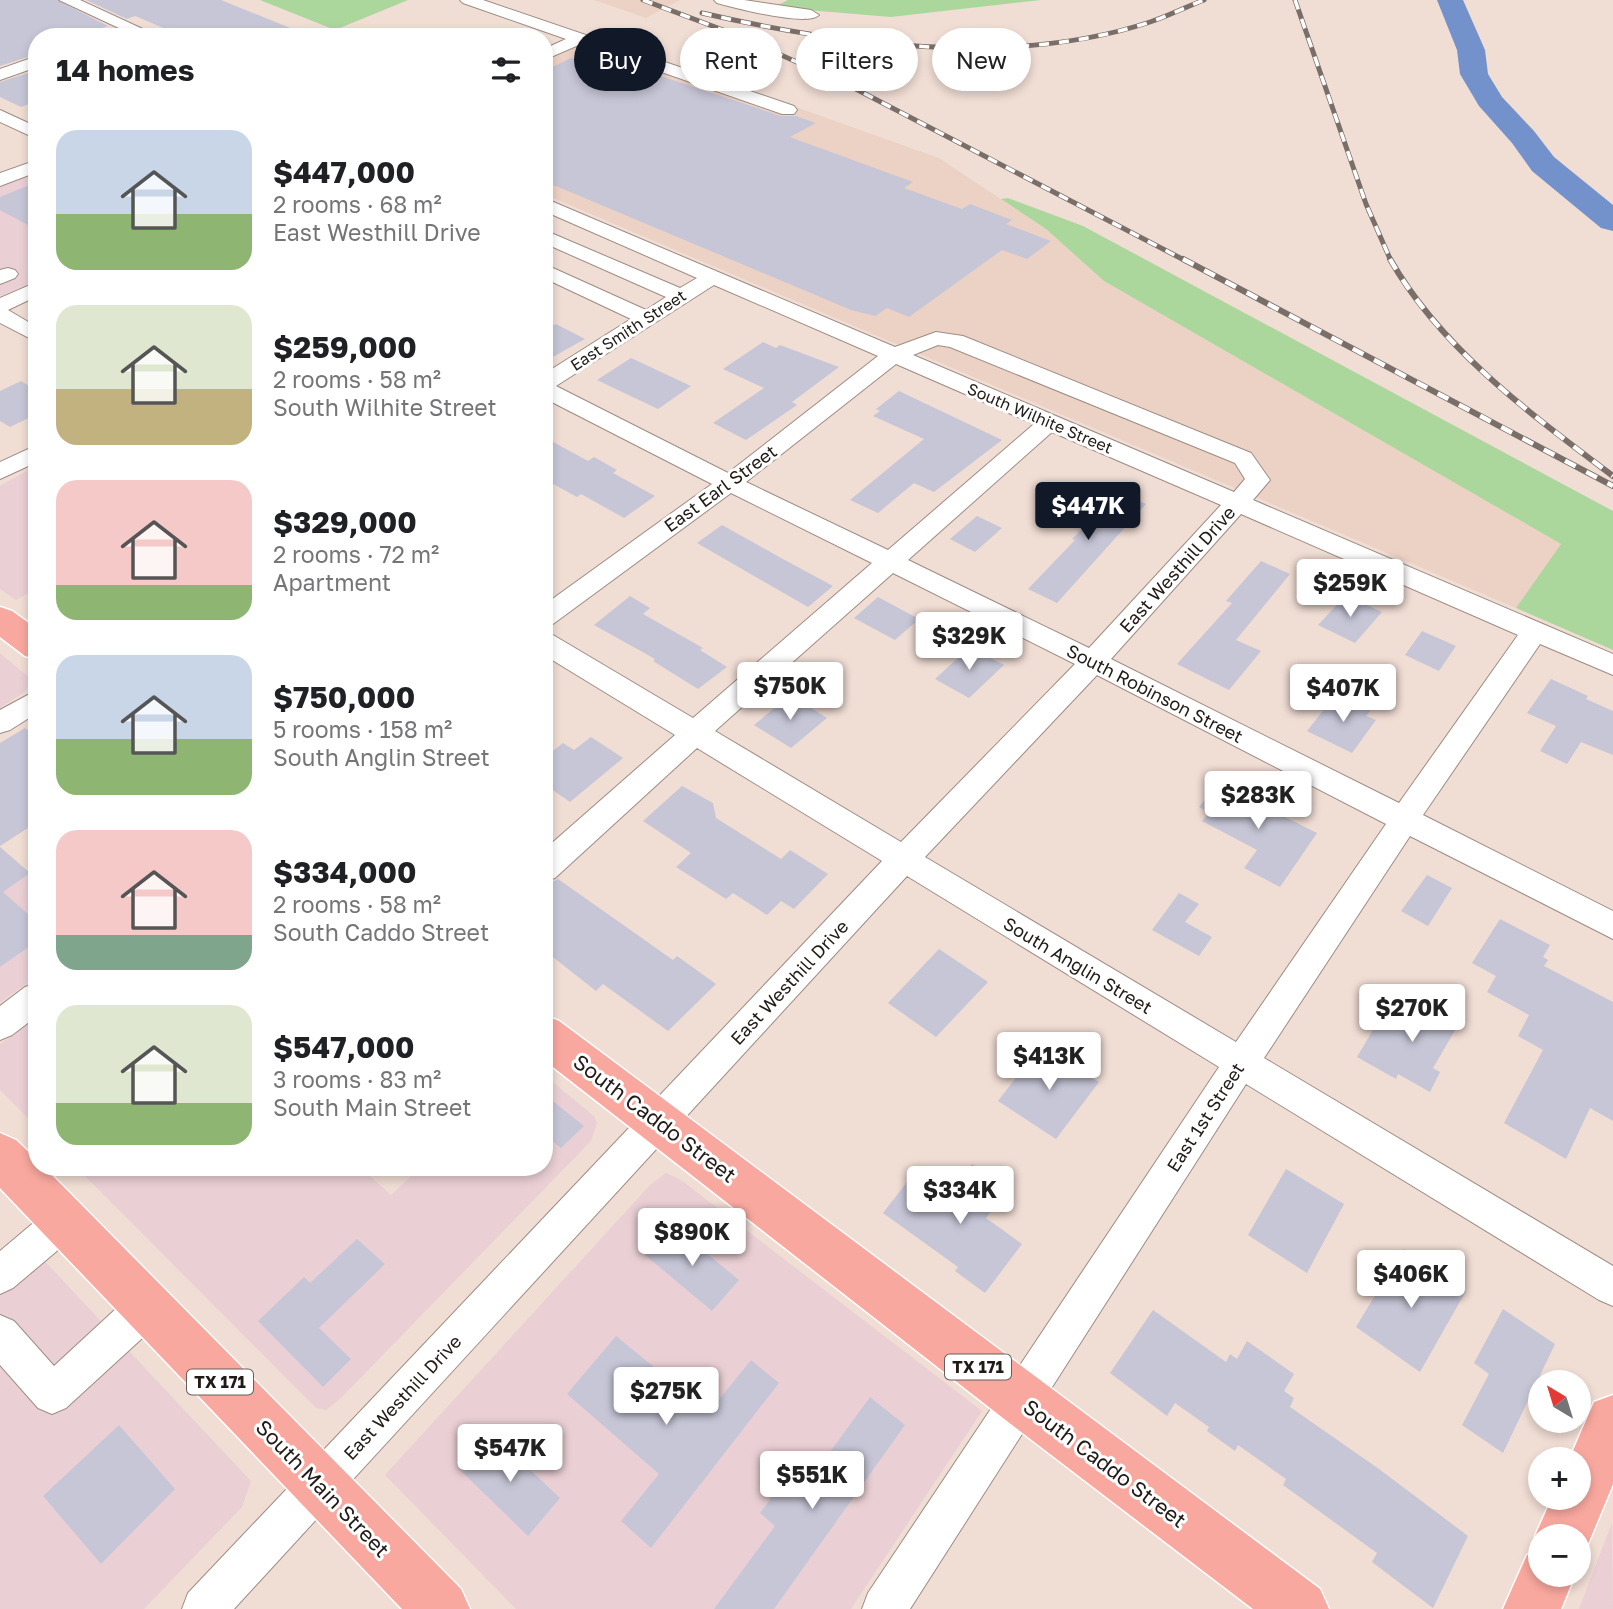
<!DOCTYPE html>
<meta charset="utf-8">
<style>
:root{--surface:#fff;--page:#f2f2f2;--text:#202124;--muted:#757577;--accent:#111827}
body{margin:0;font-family:"Golos Text",sans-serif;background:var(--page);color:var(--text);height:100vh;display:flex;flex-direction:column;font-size:26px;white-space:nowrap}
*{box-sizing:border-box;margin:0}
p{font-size:23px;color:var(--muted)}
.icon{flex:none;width:38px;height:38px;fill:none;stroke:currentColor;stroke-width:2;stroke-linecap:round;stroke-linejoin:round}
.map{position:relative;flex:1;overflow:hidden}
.details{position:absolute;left:28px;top:28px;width:525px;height:1148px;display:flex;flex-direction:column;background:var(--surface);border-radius:28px;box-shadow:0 4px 10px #0003}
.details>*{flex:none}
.top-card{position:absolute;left:574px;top:28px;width:665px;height:63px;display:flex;gap:14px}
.needle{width:46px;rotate:322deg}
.fabs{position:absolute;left:1528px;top:1370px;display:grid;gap:14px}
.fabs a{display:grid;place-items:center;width:63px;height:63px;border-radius:50%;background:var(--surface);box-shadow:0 4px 10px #0003;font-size:35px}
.price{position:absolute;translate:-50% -60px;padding:0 16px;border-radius:7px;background:#fff;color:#222;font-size:23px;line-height:46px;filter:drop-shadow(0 2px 4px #0008)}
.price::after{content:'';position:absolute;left:50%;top:42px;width:21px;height:16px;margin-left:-10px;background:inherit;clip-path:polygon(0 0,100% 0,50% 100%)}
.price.selected{background:var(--accent);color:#fff}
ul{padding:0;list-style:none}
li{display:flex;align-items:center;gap:21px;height:175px;padding:0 28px}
li span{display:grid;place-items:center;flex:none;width:196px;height:140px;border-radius:21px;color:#555}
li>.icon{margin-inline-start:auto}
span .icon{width:84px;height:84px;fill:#fffc;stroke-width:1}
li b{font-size:30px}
h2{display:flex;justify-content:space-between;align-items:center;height:84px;padding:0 28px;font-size:30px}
.tag{padding:0 24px;border-radius:32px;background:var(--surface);box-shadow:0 4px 10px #0003;font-size:24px;line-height:63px}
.tag.selected{background:var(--accent);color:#fff}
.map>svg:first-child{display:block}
</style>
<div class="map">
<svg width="1613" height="1609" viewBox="0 0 1613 1609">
<rect width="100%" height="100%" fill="#f0ddd4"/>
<path fill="#ead0d5" d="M37,172V281L0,296V187Z
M30,469L37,474V588L16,600L0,589V486Z
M0,653L32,680L26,691L0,708Z
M0,847L29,873L37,868V976L0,1003Z
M37,1017V1127L0,1090V1044Z
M544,1075L594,1116L597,1123L591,1141L341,1398L326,1410L316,1408L76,1167H360L391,1195L421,1167H544Z
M666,1173L681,1180L982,1411L851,1609H516L385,1475L650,1185Z
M22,1237L251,1481L242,1507L144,1609H0V1255Z
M1612,1523L1613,1609H1579Z"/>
<path fill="#ecd2c4" d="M594,0H680L646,18Z
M599,37L939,158L1046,229L1104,281L1561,544L1516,608L544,194V62Z"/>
<path fill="#acd79c" d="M260,0H408L335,30Z
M788,0H1041L891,17L807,10L778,5Z
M1008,198L1083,226L1613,511V650L1516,608L1561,544L1104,281L1046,229L1001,199Z"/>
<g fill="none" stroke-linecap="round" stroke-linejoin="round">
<path fill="#7392cb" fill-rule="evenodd" d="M1437,0H1463L1485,50L1488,74L1502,97L1534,131L1554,157L1613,205V231L1601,228L1532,171L1512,143L1479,106L1460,74L1457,50Z"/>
</g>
<path fill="#c7c6d7" d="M0,0H57L108,26L77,37H37V54L0,66Z
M86,0H221L310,36L185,37L135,16L127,19Z
M591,53L781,116H796L816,123L790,137L913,182L904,188L962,209L970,204L1012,220L1006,224L1051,241L1027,259L1002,250L909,317L887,308L875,316L851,310L544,181V71L571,58L576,60Z
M37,70V101L21,107L0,97V82Z
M37,182V230L0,210V197Z
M556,324L585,339L544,362V331Z
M763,342L776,348L780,345L839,367L792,402L797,405L746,440L713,423L764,388L723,369Z
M631,358L691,386L658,409L597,380Z
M21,381L37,391V414L10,427L0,421V391Z
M899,391L1002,440L934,492L914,483L878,513L850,500L924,439L873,416L880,411L876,409Z
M544,437L588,461L594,457L617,470L613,473L655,496L624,518L581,494L577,497L544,479Z
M1105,487L1146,504L1057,603L1028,589L1075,540L1072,539L1091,520L1078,514Z
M977,516L1002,528L975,552L950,539Z
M722,525L781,558L833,586L808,607L697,543Z
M1261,561L1290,574L1236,640L1261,651L1229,690L1177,664L1232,603L1226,601Z
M1346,595L1382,612L1355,643L1318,625Z
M630,596L650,608L643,614L703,648L700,650L727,667L698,689L653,661L655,659L594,625Z
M878,597L919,619L895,640L854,618Z
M1422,631L1456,646L1439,671L1405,655Z
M970,647L1004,665L969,698L935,679Z
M1551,679L1588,696L1586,699L1613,711V755L1581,742L1567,764L1540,751L1556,726L1527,713Z
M790,695L827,718L791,748L754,725Z
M1344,697L1371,710L1366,716L1376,720L1352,753L1307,731L1332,699L1340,703Z
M25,728L37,737V822L0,846V743Z
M591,737L623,758L570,802L544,784V758L563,743L574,750Z
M1220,781L1243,793L1248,788L1268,799L1267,801L1273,804L1269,809L1317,833L1280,887L1244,868L1257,850L1202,821L1209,813L1199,807Z
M682,786L713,803L716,818L781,859L790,850L828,874L794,909L781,901L767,915L733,893L726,899L676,867L691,853L643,821Z
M0,847L30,873L3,892L37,922V941L0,967Z
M1427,875L1452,888L1428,926L1401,911Z
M558,879L673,960L677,956L716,984L668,1031L603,984L596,991L544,950V887Z
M1179,893L1199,904L1185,922L1212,937L1199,956L1152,930Z
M1500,919L1550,945L1543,957L1548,960L1544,966L1613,1002V1121L1590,1108L1566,1159L1504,1123L1543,1050L1518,1036L1529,1015L1487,992L1496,976L1472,963Z
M939,949L988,982L936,1037L888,1003Z
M1433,998L1464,1015L1433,1068L1440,1072L1430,1092L1398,1074L1396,1079L1357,1057L1386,1008L1417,1025Z
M1041,1045L1099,1082L1056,1139L998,1101Z
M544,1094L584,1126L561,1148L544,1134Z
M972,1164L1008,1188L986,1218L1022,1244L985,1293L955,1271L958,1267L883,1213L907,1182L940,1206Z
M1286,1169L1344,1204L1307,1273L1248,1235Z
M672,1225L739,1280L712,1311L645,1255Z
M357,1239L385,1264L319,1328L351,1359L323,1387L258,1321L304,1277L310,1283Z
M1403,1249L1466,1291L1420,1372L1356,1327Z
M1503,1309L1555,1344L1503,1453L1462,1425L1489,1374L1474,1363Z
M1153,1310L1226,1362L1230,1354L1237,1359L1247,1341L1294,1374L1284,1391L1294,1398L1290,1407L1379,1469L1468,1536L1433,1608L1372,1562L1377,1553L1283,1485L1286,1479L1238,1445L1235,1451L1207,1431L1209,1427L1175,1403L1167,1416L1110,1373Z
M616,1336L709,1412L751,1360L779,1383L651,1548L621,1521L659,1474L567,1394Z
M870,1397L905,1425L774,1609H714L775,1526L760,1513L786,1478L801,1492Z
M119,1425L175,1489L101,1564L43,1496Z
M491,1433L560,1498L528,1536L459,1469Z"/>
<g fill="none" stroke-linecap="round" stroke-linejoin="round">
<defs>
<path id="minor" d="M59,0H80L160,37H138Z
M460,0H483L794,106L797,110L794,114H782L581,44L544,60V49L566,39L463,3Z
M714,0H744L811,10L819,15C807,27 735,8 717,3Z
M37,56V67L0,80V69Z
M0,110L37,127V139L0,122Z
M37,160V172L0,186V173Z
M544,198L895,347L936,332L963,336L1251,453L1270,480L1253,500L1613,654V675L1540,644L1423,815L1613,911V939L1410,836L1264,1058L1613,1266V1306L1599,1300L1246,1084L910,1609H862L868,1593L1219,1067L907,876L234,1609H182L188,1593L882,861L697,748L555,878L544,881V850L675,735L544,655V633L553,635L693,718L872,563L731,493L553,624L544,627V605L712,484L544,398V374L631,319L544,278V264L646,310L666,297L544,243V230L680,288L697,278L544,211ZM714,285L878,356L728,473L556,386ZM938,345L950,347L1235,463L1245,479L1234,492L913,355ZM896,364L1034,424L888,550L746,482ZM1052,432L1221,505L1089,648L908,560ZM1241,514L1518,635L1399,803L1111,659ZM893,573L1075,664L901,842L715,731ZM1097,675L1386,824L1236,1042L925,857Z
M8,268L15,270L18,274L15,278L0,284V270Z
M37,282V296L8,310L37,327V342L0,323V298Z
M37,445V462L0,479V462Z
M37,690V713L10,730L0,733V710Z
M37,983V1016L12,1035L0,1040V1006L25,987Z
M64,1203L77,1208L83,1221L77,1234L13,1288L0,1294V1251L51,1208Z
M147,1288L161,1293L166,1307L161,1321L66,1408L52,1414L38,1408L0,1365V1315L14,1321L54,1366L133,1293Z"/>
<path id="major" d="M0,607L12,611L37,629V659L25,656L0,637Z
M544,1015L559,1021L1320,1589L1329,1609H1253L1003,1418L544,1060Z
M0,1133L16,1140L37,1160V1167H44L461,1589L470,1609H402L0,1188Z
M1613,1395V1484L1583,1556L1578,1557V1536H1540V1547L1535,1536L1552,1498H1578V1460H1569L1594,1402Z
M1540,1550V1575H1575L1561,1609H1503L1527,1555Z"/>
</defs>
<use href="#minor" stroke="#9d8c83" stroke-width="2"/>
<use href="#major" stroke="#fff" stroke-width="3"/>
<use href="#minor" fill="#fff" fill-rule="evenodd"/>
<use href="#major" fill="#f9a89f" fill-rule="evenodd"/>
<defs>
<path id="rail-far1" d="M643,0L739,36L852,87L1186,261
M1295,0L1366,204L1391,261
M702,13C841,45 1012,68 1150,22C1168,16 1186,7 1204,0"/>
<path id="rail" d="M1183,259L1613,486
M1390,259C1441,349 1532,415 1613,476"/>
</defs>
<use href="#rail-far1" stroke="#796e68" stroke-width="5"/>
<use href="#rail" stroke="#796e68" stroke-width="6"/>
<use href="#rail-far1" stroke="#fff" stroke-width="3.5" stroke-dasharray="10" stroke-linecap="butt"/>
<use href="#rail" stroke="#fff" stroke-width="4.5" stroke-dasharray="12" stroke-linecap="butt"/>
</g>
<g text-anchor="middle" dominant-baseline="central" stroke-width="6" stroke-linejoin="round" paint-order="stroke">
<g font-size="16" fill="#211b17" stroke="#fff">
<text transform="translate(628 330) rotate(-33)">East Smith Street</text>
<text transform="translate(1040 418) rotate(23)">South Wilhite Street</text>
</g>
<g fill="#fff" stroke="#645f5d" stroke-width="2">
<rect x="945" y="1354.5" width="66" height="25" rx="5"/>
<rect x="187" y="1369.5" width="66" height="25" rx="5"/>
</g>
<g font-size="16" font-weight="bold" fill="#211b17">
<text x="978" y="1367">TX 171</text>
<text x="220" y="1382">TX 171</text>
</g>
<g font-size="18" fill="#211b17" stroke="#fff">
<text transform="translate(720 488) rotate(-36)">East Earl Street</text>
<text transform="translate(1177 569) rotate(-48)">East Westhill Drive</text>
<text transform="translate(1155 693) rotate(27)">South Robinson Street</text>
<text transform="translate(1078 965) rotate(31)">South Anglin Street</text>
<text transform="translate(789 982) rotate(-47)">East Westhill Drive</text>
<text transform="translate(1205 1117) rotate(-57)">East 1st Street</text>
<text transform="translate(402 1397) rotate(-47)">East Westhill Drive</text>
</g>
<g font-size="21" fill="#211b17" stroke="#fff">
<text transform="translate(655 1118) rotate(37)">South Caddo Street</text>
<text transform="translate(1105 1463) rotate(37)">South Caddo Street</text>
<text transform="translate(323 1488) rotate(46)">South Main Street</text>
</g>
</g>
</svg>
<div class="fabs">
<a><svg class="needle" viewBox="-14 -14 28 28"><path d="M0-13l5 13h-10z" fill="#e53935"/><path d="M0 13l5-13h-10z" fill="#757577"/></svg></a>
<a>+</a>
<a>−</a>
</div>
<b class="price selected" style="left:1088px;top:542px">$447K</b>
<b class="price" style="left:1350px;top:619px">$259K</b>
<b class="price" style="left:969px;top:672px">$329K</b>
<b class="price" style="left:790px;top:722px">$750K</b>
<b class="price" style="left:1343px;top:724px">$407K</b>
<b class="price" style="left:1258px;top:831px">$283K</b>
<b class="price" style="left:1412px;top:1044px">$270K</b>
<b class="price" style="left:1049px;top:1092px">$413K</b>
<b class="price" style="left:960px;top:1226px">$334K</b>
<b class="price" style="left:692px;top:1268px">$890K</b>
<b class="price" style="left:1411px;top:1310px">$406K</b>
<b class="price" style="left:666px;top:1427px">$275K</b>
<b class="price" style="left:510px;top:1484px">$547K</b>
<b class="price" style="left:812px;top:1511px">$551K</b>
<div class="top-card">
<a class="tag selected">Buy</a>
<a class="tag">Rent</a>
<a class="tag">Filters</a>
<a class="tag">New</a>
</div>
<section class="details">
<h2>14 homes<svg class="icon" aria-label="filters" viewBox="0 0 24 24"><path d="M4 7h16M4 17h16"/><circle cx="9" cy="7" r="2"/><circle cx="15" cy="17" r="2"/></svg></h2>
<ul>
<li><span style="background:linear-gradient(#c9d6e8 60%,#8fb573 0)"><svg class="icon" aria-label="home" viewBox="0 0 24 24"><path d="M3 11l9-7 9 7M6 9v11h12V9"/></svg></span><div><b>$447,000</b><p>2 rooms · 68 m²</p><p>East Westhill Drive</p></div></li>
<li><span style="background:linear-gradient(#dfe7d0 60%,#c2b280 0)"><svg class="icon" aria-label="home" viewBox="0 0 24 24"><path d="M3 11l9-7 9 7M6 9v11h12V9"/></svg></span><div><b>$259,000</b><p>2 rooms · 58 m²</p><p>South Wilhite Street</p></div></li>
<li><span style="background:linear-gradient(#f6c9c9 75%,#8fb573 0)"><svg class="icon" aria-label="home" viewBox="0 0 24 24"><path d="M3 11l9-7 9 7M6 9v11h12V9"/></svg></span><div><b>$329,000</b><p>2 rooms · 72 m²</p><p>Apartment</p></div></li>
<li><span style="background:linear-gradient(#c9d6e8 60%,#8fb573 0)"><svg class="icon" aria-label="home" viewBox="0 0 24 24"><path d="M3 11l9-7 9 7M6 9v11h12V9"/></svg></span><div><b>$750,000</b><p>5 rooms · 158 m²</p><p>South Anglin Street</p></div></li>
<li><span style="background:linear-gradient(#f6c9c9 75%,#7fa58c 0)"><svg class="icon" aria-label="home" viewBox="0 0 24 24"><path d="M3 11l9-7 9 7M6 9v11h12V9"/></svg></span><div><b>$334,000</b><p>2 rooms · 58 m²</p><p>South Caddo Street</p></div></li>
<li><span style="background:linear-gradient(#dfe7d0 70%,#8fb573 0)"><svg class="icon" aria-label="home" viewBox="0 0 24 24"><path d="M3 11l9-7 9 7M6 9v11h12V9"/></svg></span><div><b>$547,000</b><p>3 rooms · 83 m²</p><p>South Main Street</p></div></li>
</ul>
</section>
</div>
